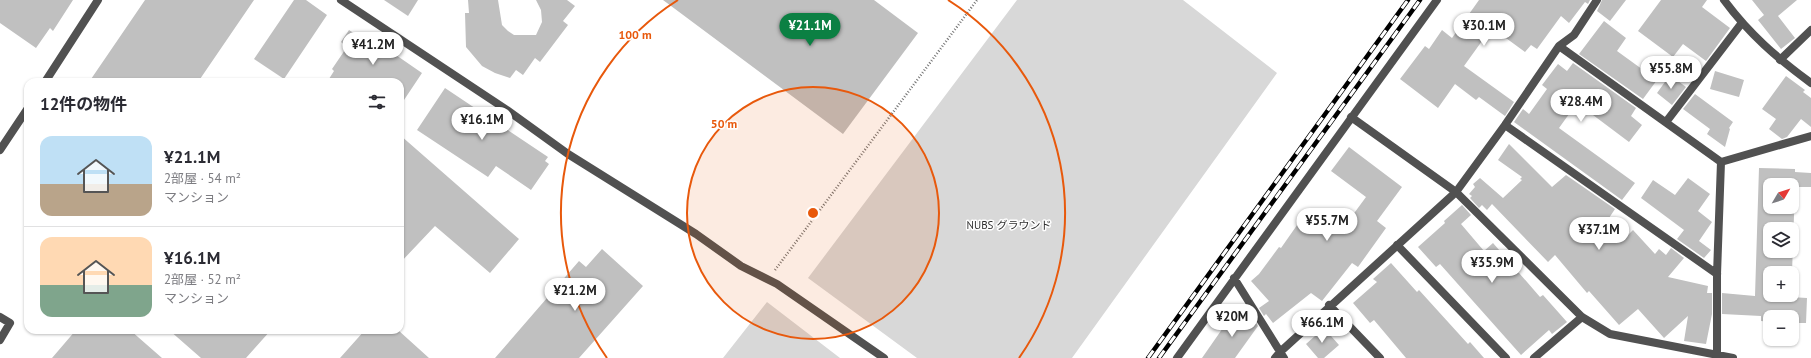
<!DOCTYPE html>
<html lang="ja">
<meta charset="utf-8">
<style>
:root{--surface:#fff;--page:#f2f2f3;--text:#2b2b33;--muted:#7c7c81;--line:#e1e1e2;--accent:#0b8043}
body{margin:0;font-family:"PT Sans","Noto Sans JP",sans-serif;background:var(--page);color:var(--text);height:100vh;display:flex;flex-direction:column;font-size:15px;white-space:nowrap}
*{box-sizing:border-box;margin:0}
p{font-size:13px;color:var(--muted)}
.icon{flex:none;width:22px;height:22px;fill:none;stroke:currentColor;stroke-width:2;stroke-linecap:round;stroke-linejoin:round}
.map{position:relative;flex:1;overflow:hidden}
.sheet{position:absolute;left:24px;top:78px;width:380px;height:256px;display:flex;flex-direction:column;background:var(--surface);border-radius:12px;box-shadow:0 1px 3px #0004}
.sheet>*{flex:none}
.needle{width:26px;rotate:51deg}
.fabs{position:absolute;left:1763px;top:178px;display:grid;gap:8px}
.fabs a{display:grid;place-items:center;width:36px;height:36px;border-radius:8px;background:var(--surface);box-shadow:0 1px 3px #0004;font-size:20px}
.price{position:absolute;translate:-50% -34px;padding:0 9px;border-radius:14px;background:#fff;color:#222;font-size:13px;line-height:26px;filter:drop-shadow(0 1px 2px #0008)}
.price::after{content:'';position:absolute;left:50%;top:24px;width:12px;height:9px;margin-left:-6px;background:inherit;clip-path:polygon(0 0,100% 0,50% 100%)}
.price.active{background:var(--accent);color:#fff}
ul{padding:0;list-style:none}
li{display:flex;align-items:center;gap:12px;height:100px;padding:0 16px}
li+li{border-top:1px solid var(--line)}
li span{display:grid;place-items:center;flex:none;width:112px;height:80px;border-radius:12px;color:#555}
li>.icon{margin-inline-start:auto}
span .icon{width:48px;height:48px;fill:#fffc;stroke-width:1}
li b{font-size:17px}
h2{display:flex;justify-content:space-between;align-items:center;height:48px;padding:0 16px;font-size:17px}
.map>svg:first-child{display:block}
</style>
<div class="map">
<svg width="1811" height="358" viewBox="0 0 1811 358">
<rect width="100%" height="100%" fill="#fff"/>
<path fill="#d8d8d8" d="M1017,0H1183L1277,73L1072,358H917L808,278Z
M767,302L840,358H723Z"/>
<path fill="#c0c0c0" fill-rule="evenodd" d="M0,0H73L53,31L50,28L36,48L0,23Z
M145,0H254L198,82H89Z
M294,0H306L327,15L284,79L254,59Z
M384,0H418L408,16Z
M468,0H498L502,25L508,31L514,35H536L542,22L541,10L536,0H567L575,6L563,21L568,25L540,62L535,58L523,75L516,70L510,78L495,73L482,66L466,47L465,13H469Z
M663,0H874L918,33L843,134Z
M1479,0H1590L1588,4L1585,2L1569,23L1561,16L1537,49L1531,45L1525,52L1495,30L1486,43L1482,41L1464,66L1514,102L1505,116L1479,97L1476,100L1455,84L1438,108L1400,79L1425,46L1429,49L1442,30L1452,38Z
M1602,0H1626L1610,21L1597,11Z
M1661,0H1707L1702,7L1730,28L1706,61L1683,44L1673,57L1638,31Z
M1752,0H1797L1778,16L1795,38L1781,49L1758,20L1764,15Z
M1604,21L1626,38L1617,51L1657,80L1643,99L1579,54Z
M349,30L377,48L380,44L422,73L400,106V82H327L334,71L332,69L347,47L341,42Z
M1573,63L1636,108L1631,116L1642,125L1629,142L1577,103L1559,128L1635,183L1622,200L1514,122L1523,109L1529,114L1547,89L1542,85L1558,64L1567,71Z
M1715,71L1744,80L1739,97L1710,89Z
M1670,75L1686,87L1672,105L1657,93Z
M1786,76L1805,90L1803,92L1811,98V127L1801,119L1787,137L1782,139L1769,129L1776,119L1762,109Z
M445,88L548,157L545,161L549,164L531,190L496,166L488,177L417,130Z
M1695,94L1733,122L1729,128L1730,129L1725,147L1707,134L1710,129L1683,109Z
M400,135L519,239L490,273L435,226L400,263Z
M1509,144L1552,187L1566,175L1615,209L1609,218L1626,237L1633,230L1655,254L1659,249L1666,255L1671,248L1684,258L1668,277L1708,286L1707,293H1712V314L1706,344L1684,341L1688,316L1664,338L1638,309L1619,325L1589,291L1587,293L1555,255L1548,262L1492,204L1487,210L1482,205L1479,208L1470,198L1472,196L1469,194L1475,187L1473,184L1480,178L1503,198L1522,180L1520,179L1522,177L1498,160Z
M1349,147L1402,187L1377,221L1386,228L1358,267L1352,263L1322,301L1311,293L1273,323L1266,314L1264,316L1259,308L1269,301L1251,281L1259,274L1279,247L1281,248L1309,208L1341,231L1366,197L1331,171Z
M1759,168L1795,169V172L1811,173V187H1795L1792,273H1770V295H1791V297L1807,298L1806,323H1792V317H1770V322L1761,321V316L1722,314V293L1755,296ZM1770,185H1792V207H1770ZM1770,229H1792V251H1770Z
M1688,178L1710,194L1698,211L1712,222L1699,241L1711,250L1704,258L1677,239L1684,230L1641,198L1653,180L1675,195Z
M1462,205L1471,215L1461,224L1484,251L1493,243L1540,297L1543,295L1567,322L1552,334L1549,330L1521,355L1440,264L1436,267L1418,247L1445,223L1444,221Z
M602,249L643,286L579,358H495L579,261L586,267Z
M1391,263L1417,292L1419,290L1468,344L1470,342L1484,358H1406L1374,320L1370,323L1353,303L1377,282L1373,279Z
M1234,312L1244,319L1250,314L1258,326L1235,358H1202Z
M1324,328L1339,345L1324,358H1318L1306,344Z
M76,330H130L162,358H52Z
M169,330H271L246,358H201Z
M365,330H398L429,358H340Z"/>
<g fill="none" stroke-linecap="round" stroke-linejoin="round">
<path stroke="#737373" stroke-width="2.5" stroke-dasharray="1 2" stroke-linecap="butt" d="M775,270L977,0"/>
<path stroke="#515151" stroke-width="8" d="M341,0L507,110L568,154L696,234L741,266L777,284L884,358
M1724,0C1749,34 1777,58 1811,83
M1559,46L1721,162L1717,274V355
M1780,60L1811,30
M45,82L98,0
M1351,117L1456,192L1582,317L1610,334L1733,358
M1666,122L1741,24
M1505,125L1717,274
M0,150L28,108
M1721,162L1811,136
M1397,245L1506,358
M1234,278L1284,358
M1329,305L1380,358
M0,317L10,323L0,340
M1177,358L1437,0
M1275,358L1280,352L1456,192L1505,125L1559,46L1574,35L1597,0
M1534,358L1582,317"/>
<defs>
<path id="rail" d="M1148,358L1408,0
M1159,358L1420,0"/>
</defs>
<use href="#rail" stroke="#000" stroke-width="4.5"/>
<use href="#rail" stroke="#fff" stroke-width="3" stroke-dasharray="9" stroke-linecap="butt"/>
</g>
<circle cx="813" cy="213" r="126" fill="#e8590c" fill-opacity=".12"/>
<g fill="none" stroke="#e8590c" stroke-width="2">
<circle cx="813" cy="213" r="126"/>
<path d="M607 358A252 252 0 0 1 678 0M948 0A252 252 0 0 1 1019 358"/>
</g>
<g text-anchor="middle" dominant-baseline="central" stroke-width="3" stroke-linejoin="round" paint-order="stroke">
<g font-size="11" fill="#2f2f2f" stroke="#fff">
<text x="1009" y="225">NUBS グラウンド</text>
</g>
</g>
<circle cx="813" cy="213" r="6" fill="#e8590c" stroke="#fff" stroke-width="2"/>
<g font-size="12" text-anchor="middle" font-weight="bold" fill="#e8590c" stroke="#fff" stroke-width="3" stroke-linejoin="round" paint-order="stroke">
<text x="635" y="39">100 m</text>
<text x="724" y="128">50 m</text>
</g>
</svg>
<div class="fabs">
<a><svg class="needle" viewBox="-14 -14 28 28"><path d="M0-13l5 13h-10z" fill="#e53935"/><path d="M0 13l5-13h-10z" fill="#7c7c81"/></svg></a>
<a><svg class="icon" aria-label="layers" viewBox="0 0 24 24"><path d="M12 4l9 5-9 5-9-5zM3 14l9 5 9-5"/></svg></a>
<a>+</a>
<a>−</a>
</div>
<b class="price active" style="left:810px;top:47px">¥21.1M</b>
<b class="price" style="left:1484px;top:47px">¥30.1M</b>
<b class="price" style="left:373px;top:66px">¥41.2M</b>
<b class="price" style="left:1671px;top:90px">¥55.8M</b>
<b class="price" style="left:1581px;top:123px">¥28.4M</b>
<b class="price" style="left:482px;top:141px">¥16.1M</b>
<b class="price" style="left:1327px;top:242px">¥55.7M</b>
<b class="price" style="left:1599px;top:251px">¥37.1M</b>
<b class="price" style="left:1492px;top:284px">¥35.9M</b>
<b class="price" style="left:575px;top:312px">¥21.2M</b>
<b class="price" style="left:1232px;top:338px">¥20M</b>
<b class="price" style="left:1322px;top:344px">¥66.1M</b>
<section class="sheet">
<h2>12件の物件<svg class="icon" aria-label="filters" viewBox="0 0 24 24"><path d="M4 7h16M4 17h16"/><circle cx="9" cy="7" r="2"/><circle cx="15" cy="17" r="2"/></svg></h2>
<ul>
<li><span style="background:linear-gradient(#bfe0f5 60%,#b9a48a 0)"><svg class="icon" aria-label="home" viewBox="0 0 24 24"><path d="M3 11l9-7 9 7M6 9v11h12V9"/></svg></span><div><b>¥21.1M</b><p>2部屋 · 54 m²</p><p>マンション</p></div></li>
<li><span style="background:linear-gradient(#ffd9b3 60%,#7fa58c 0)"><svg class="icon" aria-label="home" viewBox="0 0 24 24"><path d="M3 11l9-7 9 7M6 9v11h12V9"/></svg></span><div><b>¥16.1M</b><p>2部屋 · 52 m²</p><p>マンション</p></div></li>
</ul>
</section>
</div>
